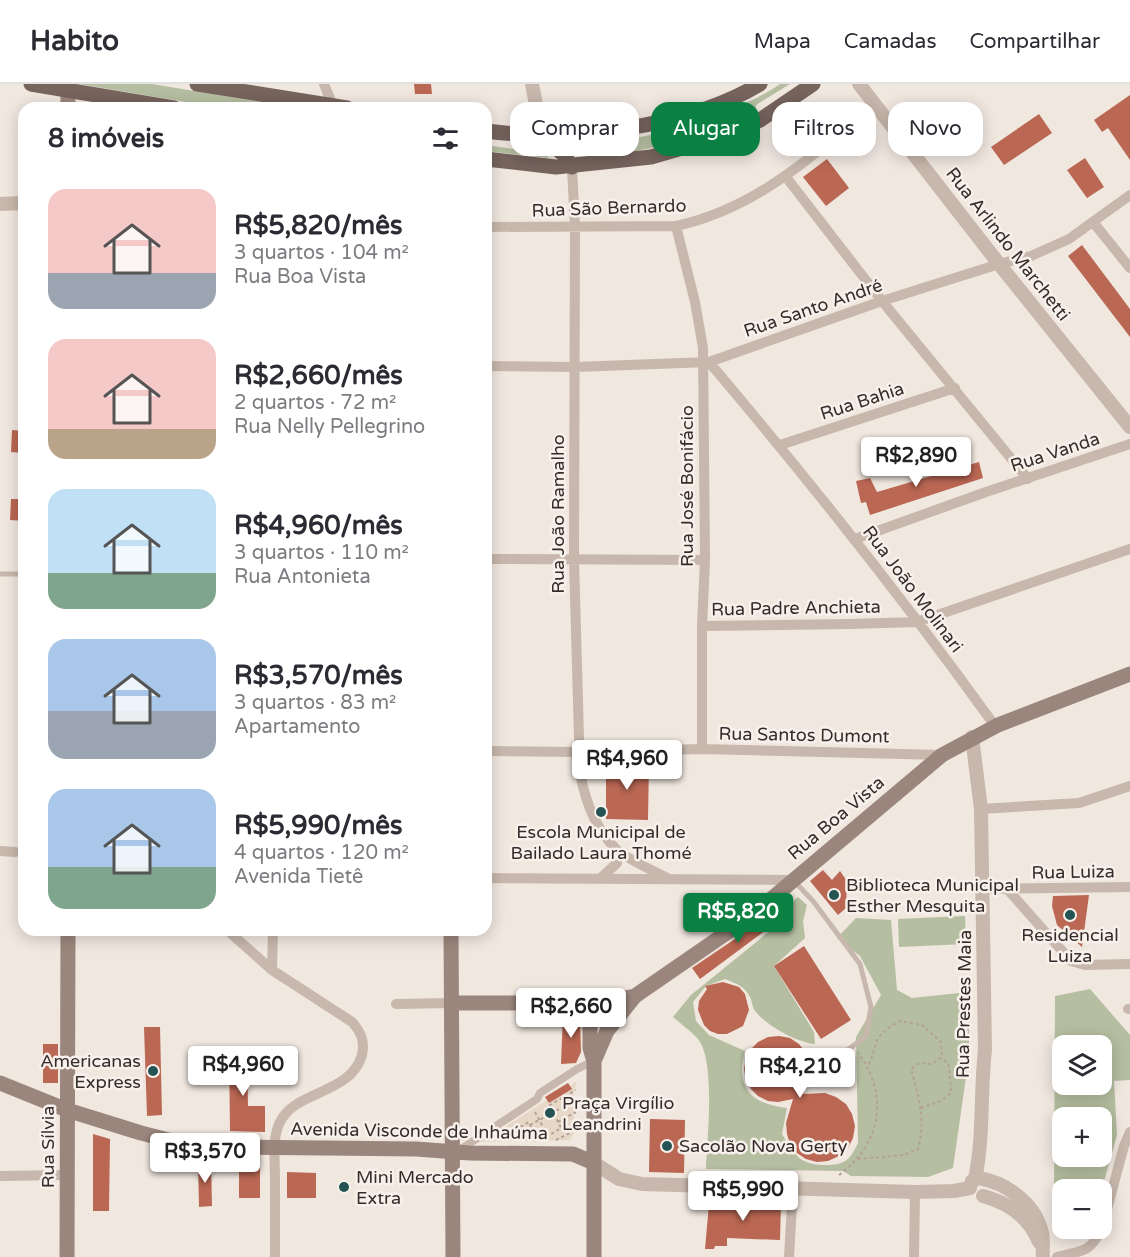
<!DOCTYPE html>
<html lang="pt">
<meta charset="utf-8">
<style>
:root{--surface:#fff;--page:#f7f7f7;--text:#2b2b33;--muted:#7c7c81;--line:#e1e1e2;--accent:#0b8043}
body{margin:0;font-family:"Varela Round",sans-serif;background:var(--page);color:var(--text);height:100vh;display:flex;flex-direction:column;font-size:22px;white-space:nowrap}
*{box-sizing:border-box;margin:0}
p{font-size:20px;color:var(--muted)}
.icon{flex:none;width:33px;height:33px;fill:none;stroke:currentColor;stroke-width:2;stroke-linecap:round;stroke-linejoin:round}
.map{position:relative;flex:1;overflow:hidden}
.side{position:absolute;left:18px;top:18px;width:474px;height:834px;display:flex;flex-direction:column;background:var(--surface);border-radius:18px;box-shadow:0 3px 15px #0003}
.side>*{flex:none}
.banner{position:absolute;left:510px;top:18px;width:530px;height:54px;display:flex;gap:12px}
.controls{position:absolute;left:1052px;top:951px;display:grid;gap:12px}
.controls a{display:grid;place-items:center;width:60px;height:60px;border-radius:12px;background:var(--surface);box-shadow:0 3px 15px #0003;font-size:30px}
.price{position:absolute;translate:-50% -51px;padding:0 14px;border-radius:6px;background:#fff;color:#222;font-size:20px;line-height:39px;filter:drop-shadow(0 2px 3px #0008)}
.price::after{content:'';position:absolute;left:50%;top:36px;width:18px;height:14px;margin-left:-9px;background:inherit;clip-path:polygon(0 0,100% 0,50% 100%)}
.price.on{background:var(--accent);color:#fff}
ul{padding:0;list-style:none}
li{display:flex;align-items:center;gap:18px;height:150px;padding:0 30px}
li span{display:grid;place-items:center;flex:none;width:168px;height:120px;border-radius:18px;color:#555}
li>.icon{margin-inline-start:auto}
span .icon{width:72px;height:72px;fill:#fffc;stroke-width:1}
li b{font-size:26px}
h2{display:flex;justify-content:space-between;align-items:center;height:72px;padding:0 30px;font-size:26px}
.tag{padding:0 21px;border-radius:18px;background:var(--surface);box-shadow:0 3px 15px #0003;font-size:21px;line-height:54px}
.tag.on{background:var(--accent);color:#fff}
header{display:flex;align-items:center;gap:36px;box-sizing:border-box;height:84px;padding:0 30px;background:var(--surface);border-bottom:2px solid var(--line)}
header strong{font-size:28px}
nav{display:flex;gap:33px;margin-inline-start:auto;font-size:21px}
.map>svg:first-child{display:block}
</style>
<header>
<strong>Habito</strong>
<nav><a>Mapa</a><a>Camadas</a><a>Compartilhar</a></nav>
</header>
<div class="map">
<svg width="1130" height="1173" viewBox="0 0 1130 1173">
<rect width="100%" height="100%" fill="#f0e7df"/>
<path fill="#b5bea0" fill-rule="evenodd" d="M79,0H152L297,24H221Z
M780,0H790L756,21L755,29L688,55L661,62L636,67L586,73C582,71 578,66 578,61C627,59 672,47 718,30C739,22 762,13 780,0Z
M486,61L514,65L537,62L549,74L486,67Z
M798,813L807,821L803,837L805,854L774,882L814,948L815,960C798,959 767,942 756,928C753,925 752,919 751,915C745,902 737,900 725,895L706,902L693,918L696,937L709,951L745,967C735,1004 751,1020 787,1024L782,1050C795,1072 800,1081 826,1081C845,1081 850,1076 858,1059L856,953L881,911L860,872L837,854L856,834L891,836L897,906L912,914L969,908V972L953,1084L928,1093L851,1092L843,1087L706,1085C707,1056 716,977 698,955C691,947 681,940 673,933L691,911L787,833L791,819Z
M965,832L966,860L899,863L898,835Z
M1090,905L1130,951V996L1114,997L1117,1051L1101,1108V1106H1062V1114L1054,1115L1055,912ZM1062,962H1101V1000H1062ZM1062,1034H1101V1072H1062Z"/>
<path fill="#e7d7c7" d="M577,997L574,1007V1040L576,1046L570,1056L478,1058V1055L494,1050L547,1016L549,1019L571,1005L570,1002Z"/>
<path fill="#ba6753" d="M414,0H431L432,10H415Z
M1130,11V76L1108,44L1102,48L1094,36Z
M1039,30L1052,49L1004,81L991,63Z
M1085,74L1104,103L1087,114L1067,86Z
M827,75L849,104L826,122L803,93Z
M1082,161L1130,225V253L1068,172Z
M12,346L24,347V369L11,368Z
M979,378L983,394L870,431L866,418L861,419L856,397L870,394L877,408Z
M11,415H24V437L10,436Z
M606,678H649L648,736L606,735Z
M823,786L832,796L840,787L847,797L846,824L838,831L810,797Z
M1089,811L1082,863L1057,841L1052,822L1053,812Z
M778,822L785,832L700,895L692,884L757,840Z
M804,862L851,936L821,955L774,882Z
M723,898L739,903L745,910L749,926L743,942L727,950H718L710,947L704,941L698,926L699,917L707,905L705,902Z
M576,929L580,934L581,968L576,979L561,980L563,930Z
M144,943H160L162,1031L147,1032Z
M779,952L790,954L799,960L806,969L810,979V991L803,1010L825,1009L836,1013L846,1020L852,1030L855,1042L853,1054L848,1064L839,1072L828,1077L817,1078L806,1075L797,1069L790,1060L787,1050L786,1039L793,1015L778,1018L768,1017L758,1012L751,1005L746,996L744,985L746,975L751,965L758,958L768,953Z
M43,960H58V999H43Z
M247,965L248,1022H265V1048L230,1047L229,966Z
M568,999L572,1005L549,1019L545,1013Z
M650,1035L685,1036L684,1089L649,1088Z
M93,1050L110,1055L109,1127H93Z
M211,1076L212,1122L199,1123L198,1077Z
M239,1083H260V1114H239Z
M287,1088L316,1089V1114H287Z
M726,1115L781,1119L780,1156L727,1154V1162H715L714,1165H705L709,1120L727,1121Z"/>
<g fill="none" stroke-linecap="round" stroke-linejoin="round">
<path stroke="#b3a196" stroke-width="2" stroke-dasharray="3 3" stroke-linecap="butt" d="M921,1024L941,1017L951,1009L949,982L942,973
M535,1028L548,1052
M558,1038L576,1028
M530,1041L576,1016
M505,1052L529,1038L532,1045L513,1056
M532,1052L545,1045
M525,1056L532,1052L536,1058
M541,1056L561,1044L550,1021L576,1006
M556,1056L570,1049L572,1041L576,1038
M858,1075L904,1071L918,1065C926,1036 919,1014 911,985L919,979L932,980L942,973L941,958L922,941L900,937C869,955 881,956 867,984
M839,1091C882,1059 889,1011 858,968"/>
<path stroke="#c7b7ac" stroke-width="5" d="M0,490H24
M794,797L813,817L860,880L871,923L866,952L845,968"/>
<path stroke="#c7b7ac" stroke-width="8" d="M458,1067L537,1015L540,1009L577,985L594,977"/>
<path stroke="#c7b7ac" stroke-width="10" d="M324,0L333,22
M572,83L575,144L574,476L580,689C585,716 596,746 617,766C629,776 652,786 667,794
M786,93L882,217L1028,395
M1093,138L1130,184
M676,142L695,218L703,264L705,476L702,542V665
M486,143L676,142C758,124 812,71 876,20
M709,278C809,396 905,517 995,642
M486,282L575,283L709,278L882,217L999,180L1031,172L1069,155L1130,111
M780,361L955,304
M855,455L986,408L1130,360
M486,475L705,476
M702,542L850,540L917,538L1130,465
M486,667L578,668L702,665L942,671
M981,725L1079,719L1130,702
M0,767L15,768
M486,794L793,796
M601,794L617,779L618,767
M982,805L1130,803
M1008,806L1071,877L1085,881L1130,880
M227,846L272,886L352,938C361,948 365,957 362,971C350,1012 294,1005 279,1040C272,1057 275,1076 275,1094C275,1121 275,1147 275,1173
M272,886L273,846
M396,920L452,919
M1128,925H1130
M0,1092L67,1091
M789,1173L793,1104
M914,1173L915,1108
M1057,1173C1083,1166 1089,1170 1102,1144L1124,1062L1130,1048"/>
<path stroke="#c7b7ac" stroke-width="14" d="M532,0L542,52
M859,0L999,180L1130,343
M0,120L24,119
M972,653L981,725L985,966C980,1009 984,1053 975,1095
M594,1079L619,1095L642,1100L915,1108L954,1107L970,1104
M971,1100L972,1097L978,1094C1006,1098 1036,1120 1042,1149C1044,1157 1042,1165 1043,1173
M983,1112C1009,1119 1029,1133 1039,1158"/>
<path stroke="#9b867d" stroke-width="15" d="M68,7V24
M451,846L453,1173
M452,919H600L635,912
M590,919V964L594,977V1173
M594,977L607,947L635,912L751,832L942,671L998,641L1130,590
M0,999L67,1026L141,1049L184,1060L229,1063L416,1065L470,1069L573,1070L594,1079
M67,1173L68,846"/>
<path stroke="#76645d" stroke-width="15" d="M31,0L174,24
M197,0L347,24
M486,47C571,58 686,44 760,0
M542,52L563,70L572,83
M486,75L556,83L651,73L734,49L760,36L813,0"/>
</g>
<g fill="#245353" stroke="#f8f1eb" stroke-width="2">
<circle cx="601" cy="728" r="6"/>
<circle cx="834" cy="811" r="6"/>
<circle cx="1070" cy="831" r="6"/>
<circle cx="153" cy="987" r="6"/>
<circle cx="550" cy="1029" r="6"/>
<circle cx="667" cy="1062" r="6"/>
<circle cx="344" cy="1103" r="6"/>
</g>
<g text-anchor="middle" dominant-baseline="central" stroke-width="5" stroke-linejoin="round" paint-order="stroke">
<g font-size="18" fill="#362d2a" stroke="#f8f1eb">
<text transform="translate(609 124) rotate(-2)">Rua São Bernardo</text>
<text transform="translate(1008 160) rotate(52)">Rua Arlindo Marchetti</text>
<text transform="translate(813 224) rotate(-19)">Rua Santo André</text>
<text transform="translate(862 317) rotate(-18)">Rua Bahia</text>
<text transform="translate(1055 368) rotate(-18)">Rua Vanda</text>
<text transform="translate(687 402) rotate(-90)">Rua José Bonifácio</text>
<text transform="translate(558 430) rotate(-90)">Rua João Ramalho</text>
<text transform="translate(913 505) rotate(53)">Rua João Molinari</text>
<text transform="translate(796 524) rotate(-1)">Rua Padre Anchieta</text>
<text transform="translate(804 651) rotate(1)">Rua Santos Dumont</text>
<text transform="translate(836 734) rotate(-40)">Rua Boa Vista</text>
<text transform="translate(1073 788) rotate(-1)">Rua Luiza</text>
<text transform="translate(964 920) rotate(-89)">Rua Prestes Maia</text>
<text transform="translate(419 1047) rotate(1)">Avenida Visconde de Inhaúma</text>
<text transform="translate(48 1063) rotate(-90)">Rua Sílvia</text>
</g>
<g font-size="18" fill="#362d2a" stroke="#f8f1eb" text-anchor="start">
<text x="601" y="748" text-anchor="middle">Escola Municipal de<tspan x="601" dy="21">Bailado Laura Thomé</tspan></text>
<text x="846" y="801">Biblioteca Municipal<tspan x="846" dy="21">Esther Mesquita</tspan></text>
<text x="1070" y="851" text-anchor="middle">Residencial<tspan x="1070" dy="21">Luiza</tspan></text>
<text x="141" y="977" text-anchor="end">Americanas<tspan x="141" dy="21">Express</tspan></text>
<text x="562" y="1019">Praça Virgílio<tspan x="562" dy="21">Leandrini</tspan></text>
<text x="679" y="1062">Sacolão Nova Gerty</text>
<text x="356" y="1093">Mini Mercado<tspan x="356" dy="21">Extra</tspan></text>
</g>
</g>
</svg>
<div class="controls">
<a><svg class="icon" aria-label="layers" viewBox="0 0 24 24"><path d="M12 4l9 5-9 5-9-5zM3 14l9 5 9-5"/></svg></a>
<a>+</a>
<a>−</a>
</div>
<b class="price" style="left:916px;top:404px">R$2,890</b>
<b class="price" style="left:627px;top:707px">R$4,960</b>
<b class="price on" style="left:738px;top:860px">R$5,820</b>
<b class="price" style="left:571px;top:955px">R$2,660</b>
<b class="price" style="left:243px;top:1013px">R$4,960</b>
<b class="price" style="left:800px;top:1015px">R$4,210</b>
<b class="price" style="left:205px;top:1100px">R$3,570</b>
<b class="price" style="left:743px;top:1138px">R$5,990</b>
<div class="banner">
<a class="tag">Comprar</a>
<a class="tag on">Alugar</a>
<a class="tag">Filtros</a>
<a class="tag">Novo</a>
</div>
<section class="side">
<h2>8 imóveis<svg class="icon" aria-label="filters" viewBox="0 0 24 24"><path d="M4 7h16M4 17h16"/><circle cx="9" cy="7" r="2"/><circle cx="15" cy="17" r="2"/></svg></h2>
<ul>
<li><span style="background:linear-gradient(#f6c9c9 70%,#9aa5b1 0)"><svg class="icon" aria-label="home" viewBox="0 0 24 24"><path d="M3 11l9-7 9 7M6 9v11h12V9"/></svg></span><div><b>R$5,820/mês</b><p>3 quartos · 104 m²</p><p>Rua Boa Vista</p></div></li>
<li><span style="background:linear-gradient(#f6c9c9 75%,#b9a48a 0)"><svg class="icon" aria-label="home" viewBox="0 0 24 24"><path d="M3 11l9-7 9 7M6 9v11h12V9"/></svg></span><div><b>R$2,660/mês</b><p>2 quartos · 72 m²</p><p>Rua Nelly Pellegrino</p></div></li>
<li><span style="background:linear-gradient(#bfe0f5 70%,#7fa58c 0)"><svg class="icon" aria-label="home" viewBox="0 0 24 24"><path d="M3 11l9-7 9 7M6 9v11h12V9"/></svg></span><div><b>R$4,960/mês</b><p>3 quartos · 110 m²</p><p>Rua Antonieta</p></div></li>
<li><span style="background:linear-gradient(#a9c7e8 60%,#9aa5b1 0)"><svg class="icon" aria-label="home" viewBox="0 0 24 24"><path d="M3 11l9-7 9 7M6 9v11h12V9"/></svg></span><div><b>R$3,570/mês</b><p>3 quartos · 83 m²</p><p>Apartamento</p></div></li>
<li><span style="background:linear-gradient(#a9c7e8 65%,#7fa58c 0)"><svg class="icon" aria-label="home" viewBox="0 0 24 24"><path d="M3 11l9-7 9 7M6 9v11h12V9"/></svg></span><div><b>R$5,990/mês</b><p>4 quartos · 120 m²</p><p>Avenida Tietê</p></div></li>
</ul>
</section>
</div>
